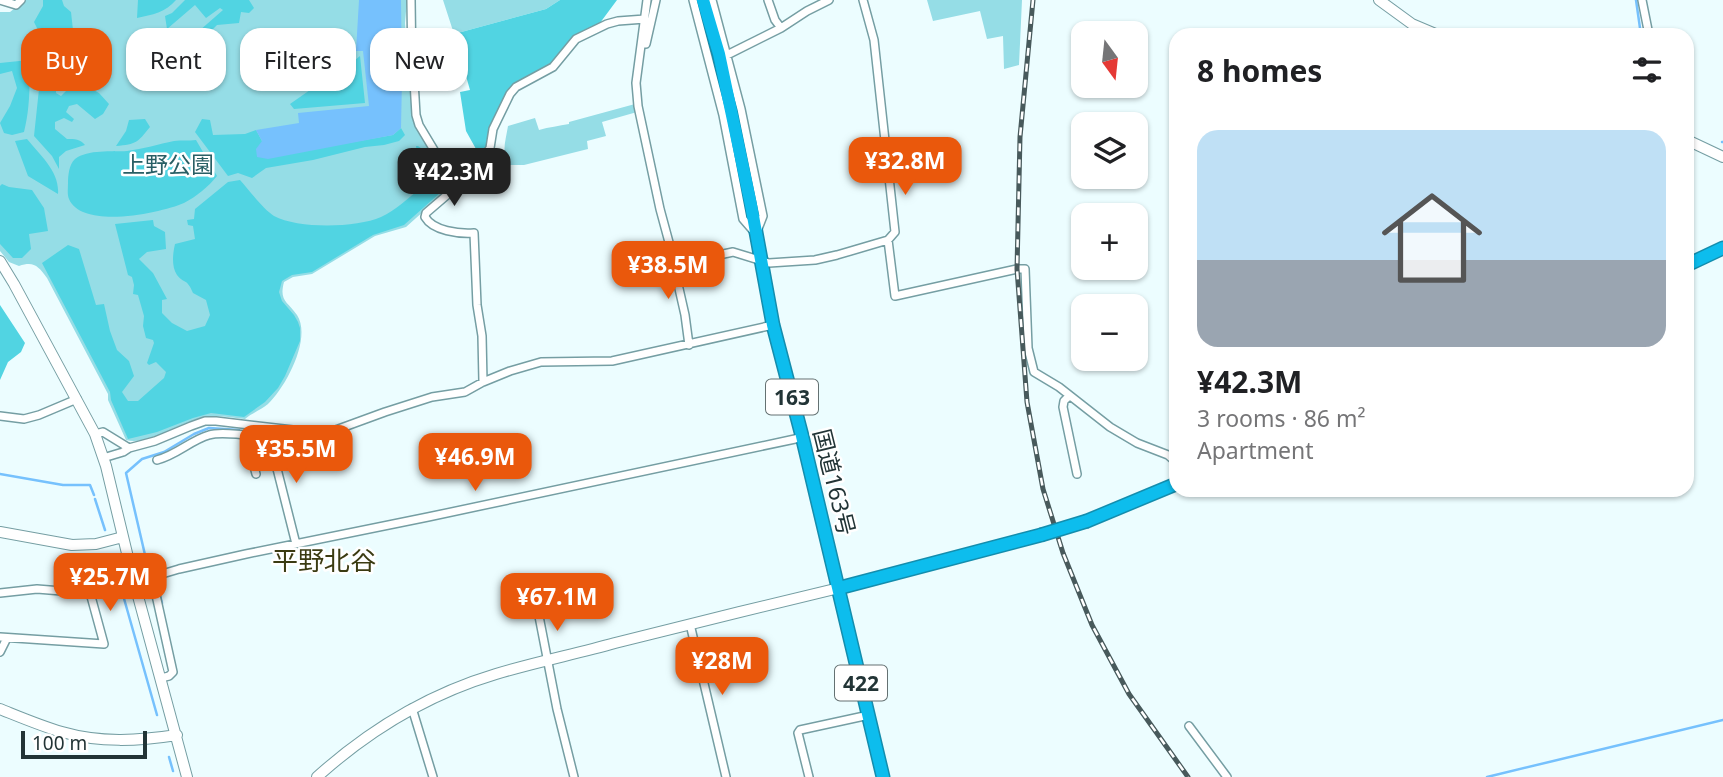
<!DOCTYPE html>
<meta charset="utf-8">
<style>
:root{--surface:#fff;--page:#f2f2f2;--text:#202124;--muted:#757577;--accent:#ea580c}
body{margin:0;font-family:"Noto Sans","Noto Sans JP",sans-serif;background:var(--page);color:var(--text);height:100vh;display:flex;flex-direction:column;font-size:26px;white-space:nowrap}
*{box-sizing:border-box;margin:0}
p{font-size:23px;color:var(--muted)}
.icon{flex:none;width:38px;height:38px;fill:none;stroke:currentColor;stroke-width:2;stroke-linecap:round;stroke-linejoin:round}
.map{position:relative;flex:1;overflow:hidden}
.panel{position:absolute;left:1169px;top:28px;width:525px;height:469px;display:flex;flex-direction:column;background:var(--surface);border-radius:21px;box-shadow:0 2px 5px #0004}
.panel>*{flex:none}
.banner{position:absolute;left:21px;top:28px;width:665px;height:63px;display:flex;gap:14px}
.needle{width:46px;rotate:165deg}
.buttons{position:absolute;left:1071px;top:21px;display:grid;gap:14px}
.buttons a{display:grid;place-items:center;width:77px;height:77px;border-radius:14px;background:var(--surface);box-shadow:0 2px 5px #0004;font-size:35px}
.scale{position:absolute;left:21px;bottom:18px;width:126px;box-sizing:border-box;padding-left:7px;border:4px solid #223436;border-top:0;font-size:19px;line-height:24px;white-space:nowrap;color:#223436;-webkit-text-stroke:5px #fff;paint-order:stroke}
.price{position:absolute;translate:-50% -60px;padding:0 16px;border-radius:14px;background:var(--accent);color:#fff;font-size:23px;line-height:46px;filter:drop-shadow(0 2px 4px #0008)}
.price::after{content:'';position:absolute;left:50%;top:42px;width:21px;height:16px;margin-left:-10px;background:inherit;clip-path:polygon(0 0,100% 0,50% 100%)}
.price.active{background:#222;color:#fff}
ul{padding:0;list-style:none}
li{display:grid;align-content:center;gap:14px;height:371px;padding:0 28px}
li span{display:grid;place-items:center;height:217px;border-radius:21px;color:#555}
li>.icon{margin-inline-start:auto}
span .icon{width:126px;height:126px;fill:#fffc;stroke-width:1}
li b{font-size:30px}
h2{display:flex;justify-content:space-between;align-items:center;height:84px;padding:0 28px;font-size:30px}
.pill{padding:0 24px;border-radius:21px;background:var(--surface);box-shadow:0 2px 5px #0004;font-size:24px;line-height:63px}
.pill.active{background:var(--accent);color:#fff}
.map>svg:first-child{display:block}
</style>
<div class="map">
<svg width="1723" height="777" viewBox="0 0 1723 777">
<rect width="100%" height="100%" fill="#ecfdff"/>
<path fill="#95dde6" d="M25,0H407L405,23L408,70L411,80V106L415,126L431,153L446,188L444,193L406,227L375,236L312,274L293,277L284,282C279,301 287,301 297,315C312,338 286,387 268,404C261,410 252,413 245,419C233,418 219,415 206,417C181,421 150,446 126,440L108,400V394L47,278C38,266 34,261 19,266L9,262L0,251V12H10Z
M443,0H560L546,9L454,34Z
M927,0H1022L1019,65L1004,69L1003,36L987,39L980,11L933,21Z
M635,104L637,112L602,122L606,136L587,141L588,149L524,165H508C501,153 506,139 508,126L535,118L539,130C549,127 559,126 569,124V122Z"/>
<path fill="#51d4e2" d="M43,0H62L64,6L71,12L76,57L72,68L56,88V93L61,96L71,86L85,78L90,82V88L99,93L109,104L103,114L95,119L77,104L69,106L66,112L74,119L72,122L64,118L55,122V129L67,139C75,139 80,139 85,145L66,151L59,157V169L52,156L34,136L39,89L40,34L34,22L43,6Z
M138,0H176C166,12 152,15 137,18Z
M185,0H249L254,8L249,13L241,12L239,23L217,25L211,31L205,63L201,69L180,81L173,83L168,78L165,62L167,59L223,10L220,8L206,18L195,5L167,29L165,16L172,13Z
M560,0H617L597,27L577,36L552,65L516,84L487,148L476,163L471,152L476,149L466,131L460,92L470,90L454,34L546,9Z
M360,56L365,103L294,109L290,104L310,90L333,78Z
M29,60C30,85 30,108 24,132L12,135L4,133L0,123L10,106L17,88L12,71L0,74V63Z
M145,119L150,127C137,143 137,144 116,146L126,131L129,120Z
M202,119L210,120L213,135L245,134L256,130L262,141L336,145L393,135L401,128L405,135L399,141L384,145L365,147L313,160L266,168L252,178L238,173L228,176L195,132Z
M27,139C40,155 60,172 58,194L28,176L15,141Z
M196,140L217,176C208,187 197,196 184,203C161,213 82,230 69,199C67,194 68,189 68,183C68,176 69,164 75,159C88,149 112,152 127,151C143,149 159,144 174,141C181,140 189,141 196,140Z
M416,146H418L429,154L444,186L441,192L404,225L373,235L312,272L292,275L282,281L279,292L282,301L294,315L298,322L300,328V341L285,376L278,388L265,402L244,417L211,413L193,418L157,432L128,439L111,400L110,392L42,263L68,245L79,249L96,305L104,304L110,331L117,350L129,361L134,376L122,392L128,401H138L164,378L166,372L156,362L149,365L147,363L154,343L153,340L146,338L143,326L144,316L138,295L133,294L134,285L132,277L128,275L115,224L153,220L154,226L165,232L166,249L147,252L139,259L153,273L167,299L162,300V313L172,323L187,331L205,326L210,315L206,300L193,293C187,278 184,284 177,275C171,266 173,253 175,244L195,239L193,226L188,225L187,220L194,219L195,209L228,182L240,180C249,190 263,209 274,216C298,229 356,228 381,217C396,210 408,198 421,188Z
M2,184L9,187L32,190L44,208L48,231L29,234L31,249L22,258H13L0,244V186Z
M0,305L25,343L21,352L8,362L0,380Z"/>
<path fill="#76c1fd" d="M359,0H401L402,79L401,128L393,135L268,159L257,157L256,149L262,141L256,130L299,123L298,113L369,106L363,51H356Z"/>
<g fill="none" stroke-linecap="round" stroke-linejoin="round">
<path stroke="#76c1fd" stroke-width="2.5" d="M1636,0L1641,35
M1687,127L1690,128
M1722,142H1723
M0,474L63,485H90L94,495
M95,499L105,530
M152,575L149,572L126,473L142,459L164,452L194,434L209,428L239,430
M157,584L162,603
M121,588L157,715
M169,757L173,771
M1487,777L1723,720"/>
<defs>
<path id="street" d="M0,0L16,5L21,0
M411,0L412,71L414,81L416,115L419,125L434,150L448,179L458,185L469,178L490,148L493,129L510,94L516,87L553,67L576,39L607,24L618,21L645,19
M647,0L636,83L638,106L660,209L673,257L700,259L733,252L769,263L815,260L837,255L888,240L895,232L874,40L863,0
M693,0L723,115L743,219L756,234L763,216L741,109L712,0
M768,0L775,20L781,28
M1642,0L1649,35
M646,44L656,0
M727,55L781,28L807,11L829,0
M454,184L447,195L426,213L425,217C433,231 459,234 474,233L477,305L482,336L483,382
M888,240L895,296L1017,269H1025L1028,348L1034,372L1059,387L1110,427L1137,443L1168,455L1176,462
M673,257V262L685,315L689,345
M1069,396L1064,401L1063,407L1077,474
M0,416L24,419L39,415L77,399
M270,428L269,437L296,544
M95,434L103,432L129,448L155,441L191,426L205,421H216L319,433L333,431L385,412L432,397L465,392L483,382L510,371L541,362L612,361L773,325
M246,435L256,474
M103,458L123,452L129,448
M157,460C177,455 191,440 209,435C221,431 237,435 250,435L251,426
M147,576L152,577L179,569L246,554L428,517L795,439L802,436
M152,577L173,672L169,676L161,678
M0,593L37,589L74,592L114,582L116,585L122,583
M538,611L557,709L574,777
M690,624L726,777
M0,637L104,644L89,589
M0,652L7,638
M412,708L433,777
M1189,726L1227,777
M809,777L798,733L800,730L869,715"/>
<path id="secondary" d="M1379,0L1412,24L1438,35
M1687,140L1723,157
M0,261L14,284L95,434L106,466L132,574L187,777
M0,532L72,545L96,544L123,537
M0,709C20,717 41,726 62,732C100,743 138,741 177,735
M317,777C368,731 429,694 496,674C535,662 576,654 615,643C690,624 764,606 839,588"/>
<path id="highway" d="M703,0L719,54L751,205L773,325L802,436L883,777
M1687,265L1723,248
M1087,521L1176,484
M839,588L1041,535"/>
</defs>
<use href="#street" stroke="#759ea3" stroke-width="10"/>
<use href="#secondary" stroke="#759ea3" stroke-width="12"/>
<use href="#highway" stroke="#148dad" stroke-width="15"/>
<use href="#street" stroke="#fff" stroke-width="7"/>
<use href="#secondary" stroke="#fff" stroke-width="10"/>
<use href="#highway" stroke="#0dbded" stroke-width="12"/>
<defs>
<path id="rail" d="M1033,0L1020,137L1017,269L1027,402L1043,489L1063,553L1092,625L1129,694L1188,777"/>
</defs>
<use href="#rail" stroke="#485a5c" stroke-width="5"/>
<use href="#rail" stroke="#fff" stroke-width="2.5" stroke-dasharray="8" stroke-linecap="butt"/>
<defs>
<path id="highway-bridge" d="M1041,535L1087,521"/>
</defs>
<use href="#highway-bridge" stroke="#148dad" stroke-width="15" stroke-linecap="butt"/>
<use href="#highway-bridge" stroke="#0dbded" stroke-width="12"/>
</g>
<g text-anchor="middle" dominant-baseline="central" stroke-width="5" stroke-linejoin="round" paint-order="stroke">
<g fill="#fff" stroke="#647172" stroke-width="2">
<rect x="766" y="379.5" width="52" height="35" rx="5"/>
<rect x="835" y="665.5" width="52" height="35" rx="5"/>
</g>
<g font-size="21" font-weight="bold" fill="#223436">
<text x="792" y="397">163</text>
<text x="861" y="683">422</text>
</g>
<g font-size="23" fill="#295f65" stroke="#fff">
<text x="168" y="164">上野公園</text>
</g>
<g font-size="23" fill="#223436" stroke="#fff">
<text transform="translate(835 482) rotate(76)">国道163号</text>
</g>
<g font-size="26" fill="#3b3b12" stroke="#fff">
<text x="324" y="560">平野北谷</text>
</g>
</g>
</svg>
<div class="buttons">
<a><svg class="needle" viewBox="-14 -14 28 28"><path d="M0-13l5 13h-10z" fill="#e53935"/><path d="M0 13l5-13h-10z" fill="#757577"/></svg></a>
<a><svg class="icon" aria-label="layers" viewBox="0 0 24 24"><path d="M12 4l9 5-9 5-9-5zM3 14l9 5 9-5"/></svg></a>
<a>+</a>
<a>−</a>
</div>
<div class="scale">100 m</div>
<b class="price" style="left:905px;top:197px">¥32.8M</b>
<b class="price active" style="left:454px;top:208px">¥42.3M</b>
<b class="price" style="left:668px;top:301px">¥38.5M</b>
<b class="price" style="left:296px;top:485px">¥35.5M</b>
<b class="price" style="left:475px;top:493px">¥46.9M</b>
<b class="price" style="left:110px;top:613px">¥25.7M</b>
<b class="price" style="left:557px;top:633px">¥67.1M</b>
<b class="price" style="left:722px;top:697px">¥28M</b>
<div class="banner">
<a class="pill active">Buy</a>
<a class="pill">Rent</a>
<a class="pill">Filters</a>
<a class="pill">New</a>
</div>
<section class="panel">
<h2>8 homes<svg class="icon" aria-label="filters" viewBox="0 0 24 24"><path d="M4 7h16M4 17h16"/><circle cx="9" cy="7" r="2"/><circle cx="15" cy="17" r="2"/></svg></h2>
<ul>
<li><span style="background:linear-gradient(#bfe0f5 60%,#9aa5b1 0)"><svg class="icon" aria-label="home" viewBox="0 0 24 24"><path d="M3 11l9-7 9 7M6 9v11h12V9"/></svg></span><div><b>¥42.3M</b><p>3 rooms · 86 m²</p><p>Apartment</p></div></li>
</ul>
</section>
</div>
